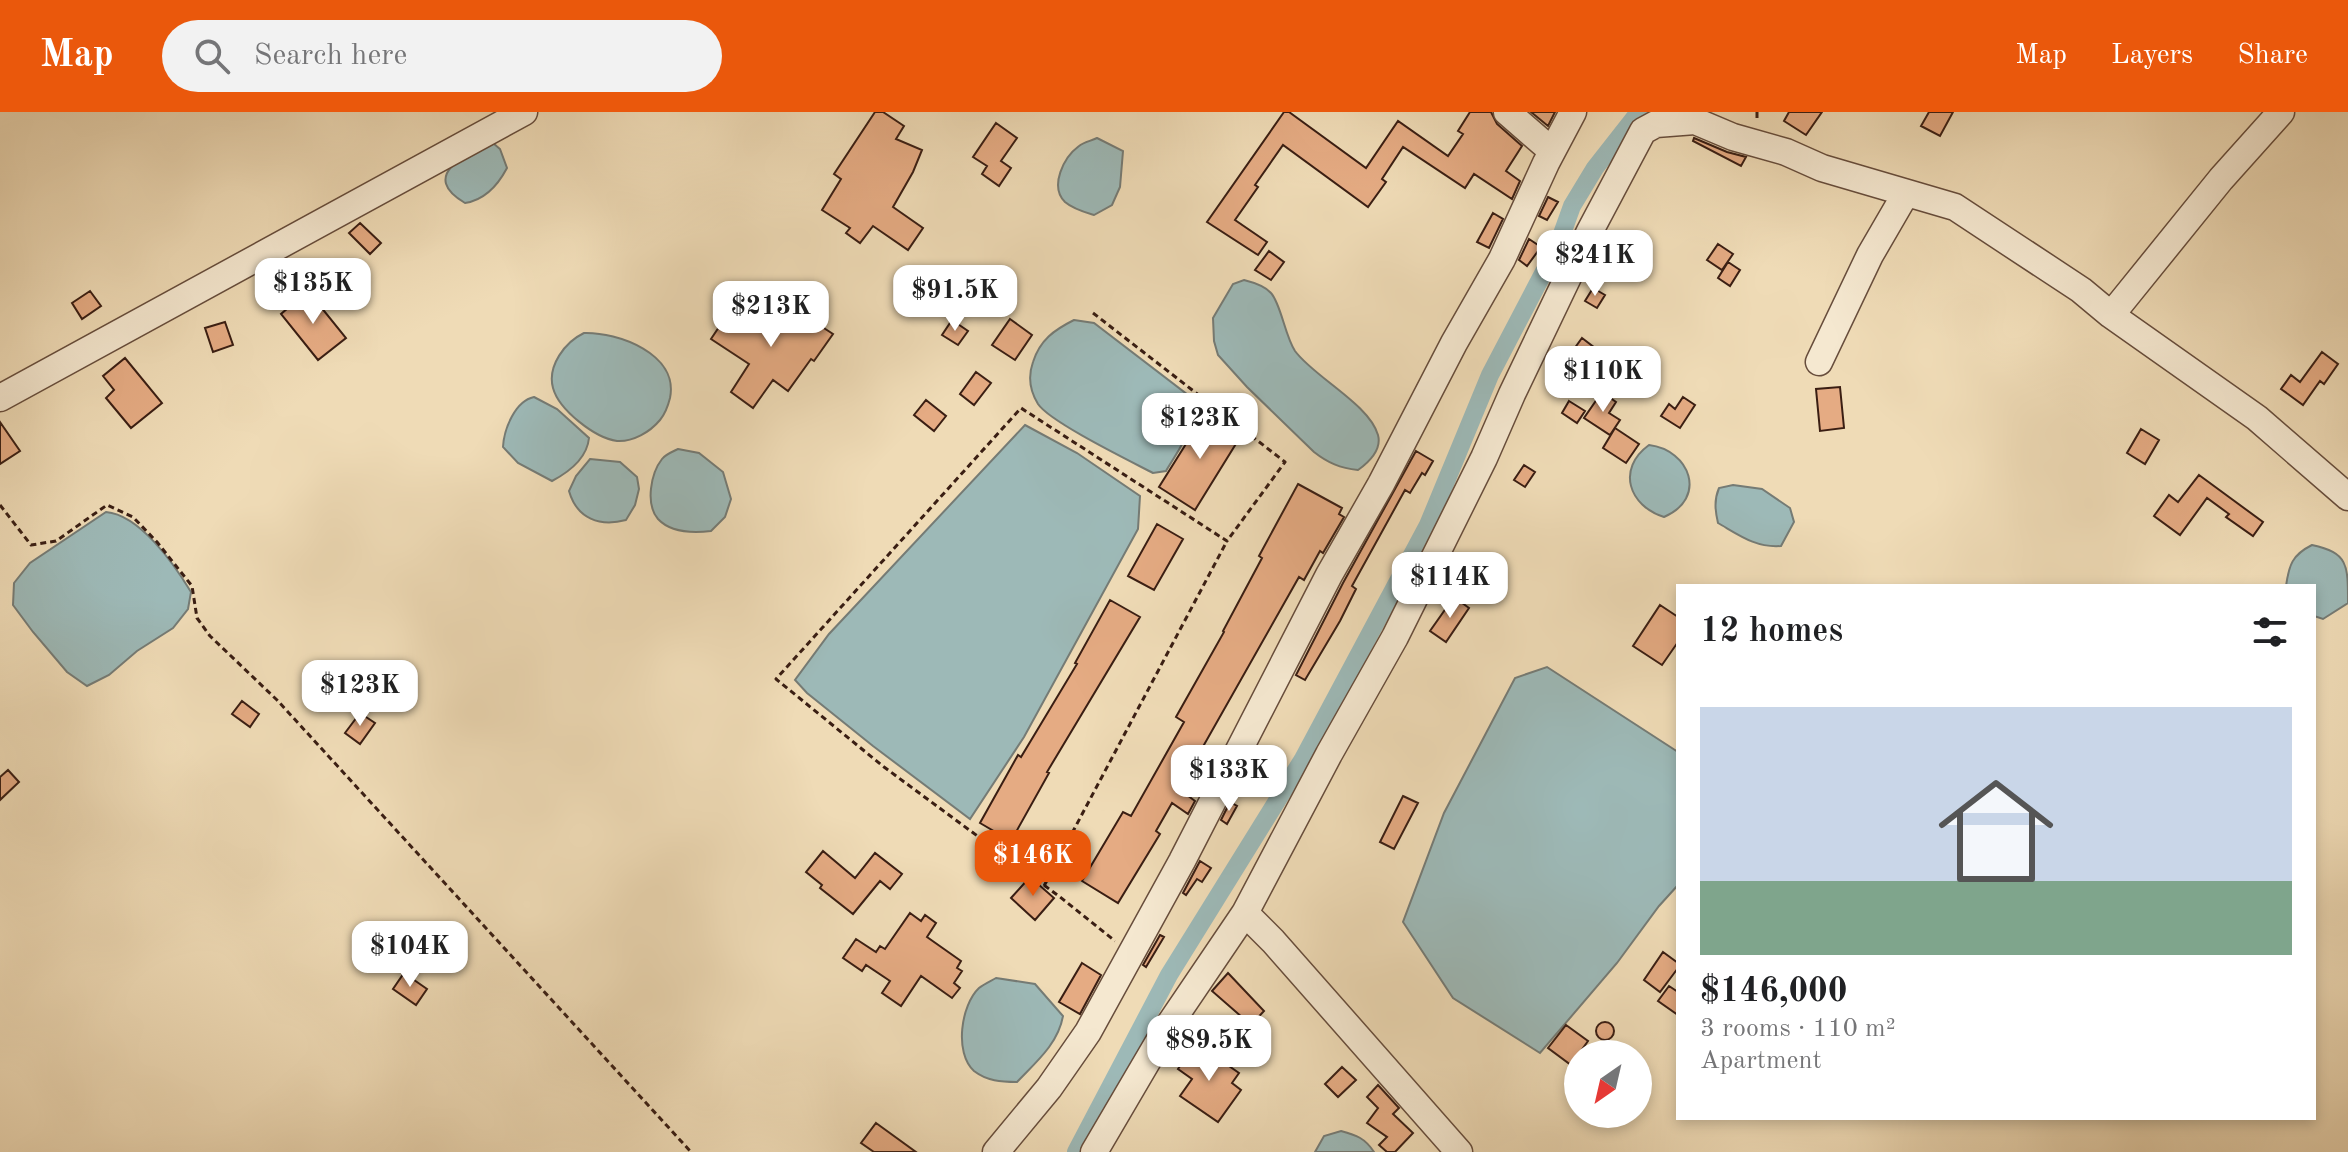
<!DOCTYPE html>
<meta charset="utf-8">
<style>
:root{--surface:#fff;--page:#f2f2f2;--text:#202124;--muted:#757577;--line:#e0e0e0;--accent:#ea580c}
body{margin:0;font-family:"Old Standard TT",serif;background:var(--page);color:var(--text);height:100vh;display:flex;flex-direction:column;font-size:30px;white-space:nowrap}
*{box-sizing:border-box;margin:0}
p{font-size:26px;color:var(--muted)}
.icon{flex:none;width:44px;height:44px;fill:none;stroke:currentColor;stroke-width:2;stroke-linecap:round;stroke-linejoin:round}
.map{position:relative;flex:1;overflow:hidden}
.details{position:absolute;left:1676px;top:472px;width:640px;height:536px;display:flex;flex-direction:column;background:var(--surface);border-radius:0px;box-shadow:0 4px 12px #0003}
.details>*{flex:none}
.needle{width:52px;rotate:214deg}
.fabs{position:absolute;left:1564px;top:928px;display:grid;gap:16px}
.fabs a{display:grid;place-items:center;width:88px;height:88px;border-radius:50%;background:var(--surface);box-shadow:0 4px 12px #0003;font-size:40px}
.price{position:absolute;translate:-50% -68px;padding:0 18px;border-radius:16px;background:#fff;color:#222;font-size:26px;line-height:52px;filter:drop-shadow(0 2px 4px #0008)}
.price::after{content:'';position:absolute;left:50%;top:48px;width:24px;height:18px;margin-left:-12px;background:inherit;clip-path:polygon(0 0,100% 0,50% 100%)}
.price.selected{background:var(--accent);color:#fff}
ul{padding:0;list-style:none}
li{display:grid;align-content:center;gap:16px;height:424px;padding:0 24px}
li+li{border-top:2px solid var(--line)}
li span{display:grid;place-items:center;height:248px;border-radius:0px;color:#555}
li>.icon{margin-inline-start:auto}
span .icon{width:144px;height:144px;fill:#fffc;stroke-width:1}
li b{font-size:34px}
h2{display:flex;justify-content:space-between;align-items:center;height:96px;padding:0 24px;font-size:34px}
header{display:flex;align-items:center;gap:48px;box-sizing:border-box;height:112px;padding:0 40px;background:var(--accent);color:#fff}
header strong{font-size:38px}
nav{display:flex;gap:44px;margin-inline-start:auto;font-size:28px}
.search{width:560px;height:72px;background:var(--page);display:flex;align-items:center;gap:20px;box-sizing:border-box;padding:0 28px;border-radius:44px;color:var(--muted);font-size:30px}
.map>svg:first-child{display:block}
</style>
<header>
<strong>Map</strong>
<div class="search"><svg class="icon" aria-label="search" viewBox="0 0 24 24"><circle cx="10" cy="10" r="6"/><path d="M15 15l6 6"/></svg>Search here</div>
<nav><a>Map</a><a>Layers</a><a>Share</a></nav>
</header>
<div class="map">
<svg width="2348" height="1040" viewBox="0 0 2348 1040">
<rect width="100%" height="100%" fill="#efdbb6"/>
<filter id="stains"><feTurbulence type="fractalNoise" baseFrequency=".0025" numOctaves="4"/><feColorMatrix values="0 0 0 0 .2 0 0 0 0 .09 0 0 0 0 .02 0 0 0 .5 -.17"/></filter>
<radialGradient id="worn" r=".72"><stop offset=".6" stop-color="#630" stop-opacity="0"/><stop offset="1" stop-color="#630" stop-opacity=".3"/></radialGradient>
<path fill="#9db9b7" stroke="#757b75" stroke-width="2" d="M1097,26L1123,39L1120,75L1112,93L1094,103C1084,100 1073,97 1065,90C1049,74 1064,45 1079,34C1084,30 1091,29 1097,26Z
M493,31L500,37L507,56C498,73 485,88 465,91C419,64 465,42 493,31Z
M1244,168C1252,170 1265,174 1271,181C1281,192 1285,224 1295,239C1314,265 1369,292 1378,323C1382,338 1369,350 1358,358C1340,356 1328,351 1314,340L1247,275L1218,243L1214,229L1213,206L1233,172Z
M1074,208L1094,211L1188,283C1201,311 1180,335 1166,359L1153,361C1130,349 1050,310 1038,292C1030,279 1028,264 1033,250C1040,228 1054,218 1074,208Z
M584,221C618,220 679,242 670,286C668,294 665,302 660,308C650,320 633,330 617,329C595,326 559,298 553,276C547,254 565,230 584,221Z
M534,285L557,297L589,326C587,346 569,360 552,369L518,351L503,335C504,317 515,289 534,285Z
M1025,313L1077,341L1140,384L1138,417L1024,625L970,707L873,634L807,581L795,568L829,522Z
M1649,333C1690,338 1708,386 1664,405C1629,394 1616,357 1649,333Z
M678,337L699,341L723,360L731,387L725,405L711,419C694,421 671,421 658,407C645,392 651,361 662,347C666,342 672,340 678,337Z
M590,347L620,350L637,365L639,377L635,393L626,408C600,415 577,407 569,379L576,364Z
M1733,373L1762,377L1790,396L1794,410L1781,434C1756,436 1739,423 1718,411C1715,398 1714,388 1719,376Z
M106,400C140,403 174,452 191,480L188,497L173,516L137,539L109,563L87,574L67,560L33,520L13,493L14,471L30,451Z
M2312,433C2348,441 2348,452 2348,491L2323,507L2314,504V474H2286C2289,453 2292,443 2312,433Z
M1547,555L1678,640V773L1659,794L1617,851L1540,941L1453,886L1403,810L1444,701L1515,566Z
M996,866L1035,872L1063,904C1058,932 1036,950 1017,970C1001,970 987,969 974,959C954,941 961,893 979,876C984,872 991,869 996,866Z
M1341,1019C1356,1023 1365,1026 1374,1040H1315L1324,1024Z"/>
<g fill="none" stroke-linecap="round" stroke-linejoin="round">
<path stroke="#9db9b7" stroke-width="18" d="M1076,1040L1169,863L1303,647L1428,413L1490,263L1558,133L1572,94L1595,56L1639,0"/>
</g>
<path fill="#e5ab83" stroke="#3a1e13" stroke-width="2" d="M875,0H883L904,14L896,27L922,38L913,60L893,95L923,116L908,138L873,114L860,131L846,121L850,116L822,98L841,67L834,62Z
M1284,0H1289L1366,56L1398,9L1448,44L1463,22L1458,19L1470,0H1491L1497,12L1522,34L1506,59L1520,69L1512,87L1474,62L1465,76L1403,35L1382,67L1386,70L1368,95L1283,33L1255,73L1258,75L1235,108L1267,130L1258,143L1207,110Z
M1531,0H1555L1548,14Z
M1789,0H1822L1806,23L1784,9Z
M1929,0H1953L1940,24L1921,14Z
M996,11L1017,26L1001,49L1011,56L999,74L982,62L987,54L973,45Z
M1694,26L1727,40L1746,45L1741,54L1693,29Z
M1548,85L1558,90L1547,108L1539,104Z
M1493,101L1503,107L1489,136L1477,130Z
M360,111L381,131L370,142L349,121Z
M1529,127L1541,135L1527,154L1519,148Z
M1718,132L1733,142L1722,158L1707,148Z
M1269,139L1284,150L1271,168L1255,158Z
M1728,150L1740,158L1730,174L1718,166Z
M976,163L989,172L970,200L957,191Z
M1593,176L1605,183L1597,196L1585,189Z
M90,179L101,194L82,207L72,191Z
M308,179L346,226L318,248L281,202Z
M779,187L833,222L814,249L811,247L788,279L773,268L753,296L731,280L749,252L711,227L731,197L761,215Z
M1010,207L1032,223L1015,248L992,233Z
M952,208L968,219L958,233L942,223Z
M225,210L233,233L213,240L205,216Z
M1582,226L1595,236L1586,247L1574,237Z
M2322,240L2338,252L2324,272L2320,269L2303,293L2281,277L2291,263L2300,270Z
M125,246L162,291L131,316L106,286L114,278L103,264Z
M976,260L991,271L974,293L960,282Z
M1840,275L1844,316L1820,319L1816,277Z
M1602,280L1616,290L1609,301L1620,308L1610,323L1584,306Z
M1683,285L1695,293L1680,316L1661,304L1669,292L1675,297Z
M926,288L946,304L934,319L914,303Z
M1569,289L1585,299L1577,311L1562,301Z
M1206,300L1242,322L1195,398L1159,375Z
M0,310L20,339L0,352Z
M1615,316L1639,332L1626,351L1603,336Z
M2141,317L2159,328L2145,352L2127,341Z
M1416,339L1433,349L1425,363L1422,361L1410,381L1405,378L1352,474L1356,477L1340,509L1305,568L1296,563L1343,471Z
M1524,353L1535,360L1525,375L1514,368Z
M2199,363L2263,410L2253,424L2226,405L2229,402L2207,386L2180,423L2154,404L2169,383L2178,390Z
M1298,372L1342,396L1339,402L1344,405L1323,441L1320,439L1304,468L1299,465L1179,677L1195,689L1188,702L1172,691L1156,719L1160,722L1118,791L1082,769L1123,700L1131,704L1184,610L1176,605L1224,520L1223,519L1262,446L1259,444Z
M1157,412L1183,427L1154,478L1128,464Z
M1454,485L1469,496L1446,530L1430,519Z
M1110,488L1140,505L1047,660L1049,661L1011,729L980,711L1018,643L1021,645L1077,552L1075,551Z
M1660,493L1678,505V530L1662,553L1633,534Z
M242,589L259,602L250,615L232,602Z
M360,601L375,611L360,632L345,621Z
M8,658L19,670L0,688V665Z
M1403,684L1418,691L1394,737L1380,730Z
M1230,690L1237,694L1227,712L1221,708Z
M823,739L855,766L875,741L902,762L890,777L880,769L853,802L820,776L822,773L806,760Z
M1200,749L1211,756L1202,770L1197,767L1186,783L1183,781Z
M1030,765L1054,786L1035,808L1011,786Z
M910,801L921,809L925,803L936,811L927,825L961,849L957,856L962,859L954,871L960,876L952,886L921,864L901,894L882,881L890,869L866,853L862,859L843,846L856,827L876,840L880,834L885,837Z
M1160,823L1164,825L1146,855L1143,853Z
M1663,840L1678,851V856L1660,880L1644,868Z
M1082,851L1101,863L1080,902L1059,890Z
M404,861L427,877L416,893L393,877Z
M1228,861L1264,899L1251,913L1212,879Z
M1669,874L1678,880V903L1658,889Z
M1596 919a9 9 0 1 1 18 0a9 9 0 1 1-18 0Z
M1566,913L1588,929L1571,953L1548,936Z
M1196,931L1239,961L1232,971L1241,978L1218,1010L1180,984L1192,967L1178,957Z
M1342,955L1356,968L1338,985L1325,972Z
M1378,973L1399,996L1393,1002L1413,1021L1395,1040H1387L1379,1033L1387,1025L1367,1011L1378,996L1367,985Z
M876,1011L916,1040H874L861,1031Z"/>
<g fill="none" stroke-linecap="round" stroke-linejoin="round">
<defs>
<path id="minor" d="M1507,0L1552,39
M1681,0L1695,9L1733,25L1786,40L1822,56L1955,95L2081,178L2111,203L2257,306L2348,385
M2111,203L2221,67L2281,0
M1819,250L1870,143L1906,81
M0,286L524,0
M1245,801L1273,829L1459,1040
M996,1040L1049,976L1088,920L1182,749L1329,463L1381,372L1454,231L1502,147L1546,51L1573,0
M1094,1040L1165,919L1245,801L1329,642L1395,525L1484,346L1512,282L1590,119L1643,19L1656,12L1695,9"/>
</defs>
<use href="#minor" stroke="#674d3c" stroke-width="29"/>
<path stroke="#3a1e13" stroke-width="3" stroke-dasharray="6 4" stroke-linecap="butt" d="M1757,0V8
M1093,201L1285,350L1227,429L1021,296L776,567L884,655L1060,785L1115,829
M0,393L31,433L56,429L107,393L133,405L157,430L192,474L197,506L210,524L277,588L691,1040
M1044,774L1227,429"/>
<use href="#minor" stroke="#f5e8d0" stroke-width="26"/>
</g>
<rect width="100%" height="100%" filter="url(#stains)"/>
<rect width="100%" height="100%" fill="url(#worn)"/>
</svg>
<div class="fabs">
<a><svg class="needle" viewBox="-14 -14 28 28"><path d="M0-13l5 13h-10z" fill="#e53935"/><path d="M0 13l5-13h-10z" fill="#757577"/></svg></a>
</div>
<b class="price" style="left:1595px;top:186px">$241K</b>
<b class="price" style="left:313px;top:214px">$135K</b>
<b class="price" style="left:955px;top:221px">$91.5K</b>
<b class="price" style="left:771px;top:237px">$213K</b>
<b class="price" style="left:1603px;top:302px">$110K</b>
<b class="price" style="left:1200px;top:349px">$123K</b>
<b class="price" style="left:1450px;top:508px">$114K</b>
<b class="price" style="left:360px;top:616px">$123K</b>
<b class="price" style="left:1229px;top:701px">$133K</b>
<b class="price selected" style="left:1033px;top:786px">$146K</b>
<b class="price" style="left:410px;top:877px">$104K</b>
<b class="price" style="left:1209px;top:971px">$89.5K</b>
<section class="details">
<h2>12 homes<svg class="icon" aria-label="filters" viewBox="0 0 24 24"><path d="M4 7h16M4 17h16"/><circle cx="9" cy="7" r="2"/><circle cx="15" cy="17" r="2"/></svg></h2>
<ul>
<li><span style="background:linear-gradient(#c9d6e8 70%,#7fa58c 0)"><svg class="icon" aria-label="home" viewBox="0 0 24 24"><path d="M3 11l9-7 9 7M6 9v11h12V9"/></svg></span><div><b>$146,000</b><p>3 rooms · 110 m²</p><p>Apartment</p></div></li>
</ul>
</section>
</div>
